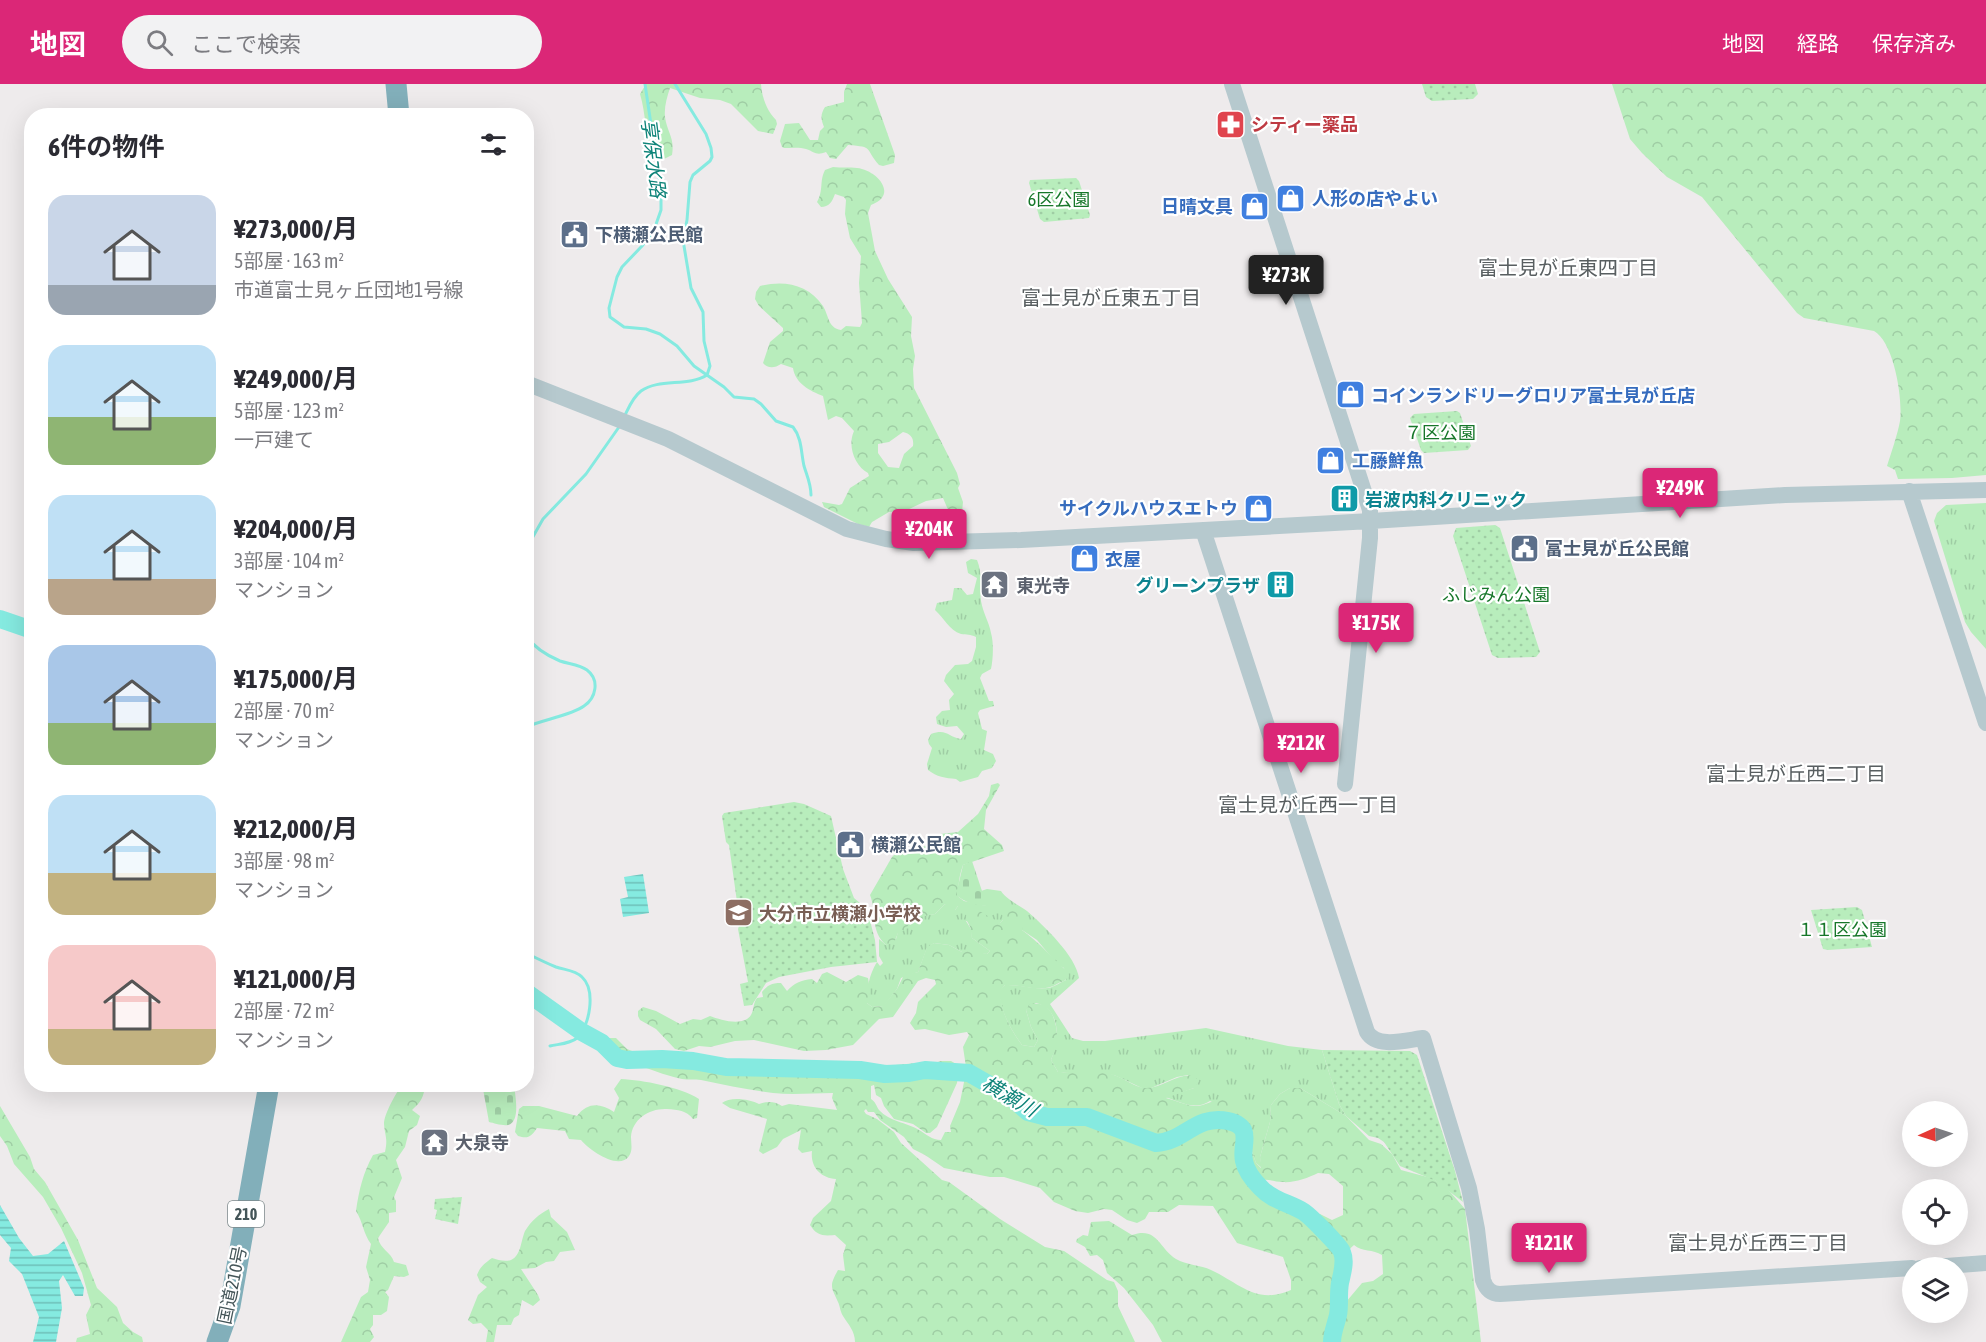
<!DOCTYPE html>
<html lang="ja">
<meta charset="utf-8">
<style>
:root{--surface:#fff;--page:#f2f2f3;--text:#2b2b33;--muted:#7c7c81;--accent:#db2777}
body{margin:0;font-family:"Asap Condensed","Noto Sans JP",sans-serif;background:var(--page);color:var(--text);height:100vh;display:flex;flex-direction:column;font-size:22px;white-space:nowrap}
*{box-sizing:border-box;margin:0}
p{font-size:20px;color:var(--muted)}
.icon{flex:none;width:33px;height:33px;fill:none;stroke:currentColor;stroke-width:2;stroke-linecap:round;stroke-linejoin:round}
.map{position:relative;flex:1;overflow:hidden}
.drawer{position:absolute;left:24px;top:24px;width:510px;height:984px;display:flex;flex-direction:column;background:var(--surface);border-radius:24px;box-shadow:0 6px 24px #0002}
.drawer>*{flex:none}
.needle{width:39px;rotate:267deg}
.controls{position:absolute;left:1902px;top:1017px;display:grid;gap:12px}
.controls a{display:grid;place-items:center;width:66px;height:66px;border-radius:50%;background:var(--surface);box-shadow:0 6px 24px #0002;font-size:30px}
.price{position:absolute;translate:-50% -51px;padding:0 14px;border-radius:6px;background:var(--accent);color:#fff;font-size:20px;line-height:39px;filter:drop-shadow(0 2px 3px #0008)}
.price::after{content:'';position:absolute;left:50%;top:36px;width:18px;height:14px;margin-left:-9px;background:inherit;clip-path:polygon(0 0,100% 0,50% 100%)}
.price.on{background:#222;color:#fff}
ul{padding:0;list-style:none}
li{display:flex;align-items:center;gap:18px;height:150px;padding:0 24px}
li span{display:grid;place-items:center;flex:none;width:168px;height:120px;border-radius:18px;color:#555}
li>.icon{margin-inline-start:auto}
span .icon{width:72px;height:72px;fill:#fffc;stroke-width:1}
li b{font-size:26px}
h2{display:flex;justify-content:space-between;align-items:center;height:72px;padding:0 24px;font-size:26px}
header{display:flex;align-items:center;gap:36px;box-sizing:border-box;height:84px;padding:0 30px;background:var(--accent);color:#fff}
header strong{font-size:28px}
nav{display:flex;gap:33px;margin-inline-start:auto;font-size:21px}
.search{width:420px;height:54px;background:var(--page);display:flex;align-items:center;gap:15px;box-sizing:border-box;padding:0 21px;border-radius:33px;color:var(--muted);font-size:22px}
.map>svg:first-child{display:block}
</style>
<header>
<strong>地図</strong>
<div class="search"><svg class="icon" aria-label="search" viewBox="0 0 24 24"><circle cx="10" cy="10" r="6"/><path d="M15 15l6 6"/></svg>ここで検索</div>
<nav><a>地図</a><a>経路</a><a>保存済み</a></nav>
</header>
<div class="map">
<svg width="1986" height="1258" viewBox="0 0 1986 1258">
<defs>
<pattern id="grass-tufts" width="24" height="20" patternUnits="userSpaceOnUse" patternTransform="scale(1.5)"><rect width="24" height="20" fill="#b8edbc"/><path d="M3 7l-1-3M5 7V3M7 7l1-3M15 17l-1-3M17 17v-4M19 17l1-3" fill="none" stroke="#9fcda4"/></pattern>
<pattern id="forest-crowns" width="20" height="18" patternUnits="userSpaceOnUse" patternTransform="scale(1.5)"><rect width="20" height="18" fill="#b8edbc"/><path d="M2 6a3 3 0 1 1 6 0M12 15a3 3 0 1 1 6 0" fill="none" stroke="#9fcda4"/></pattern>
<pattern id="cemetery-stones" width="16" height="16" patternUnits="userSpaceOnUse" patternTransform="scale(1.5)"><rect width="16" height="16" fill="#b8edbc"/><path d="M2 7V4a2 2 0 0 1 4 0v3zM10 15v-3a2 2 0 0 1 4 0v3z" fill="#9fcda4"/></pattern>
<pattern id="park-dots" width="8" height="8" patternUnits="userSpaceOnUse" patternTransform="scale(1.5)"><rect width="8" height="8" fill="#b8edbc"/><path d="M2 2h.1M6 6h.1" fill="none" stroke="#9fcda4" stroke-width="1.8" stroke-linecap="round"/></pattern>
<pattern id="water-rules" width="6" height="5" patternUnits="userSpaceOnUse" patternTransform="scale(1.5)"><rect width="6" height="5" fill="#85eae0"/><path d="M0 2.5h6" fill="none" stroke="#6ec0b8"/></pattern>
</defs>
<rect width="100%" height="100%" fill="#eeebec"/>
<path fill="url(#grass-tufts)" d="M1986,419V565L1971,548L1965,538L1934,437L1937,429L1946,421Z
M971,475L977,476C983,490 979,503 981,517C983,529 989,538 991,549C994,559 993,576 991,585L982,590L980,594L989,617H993L994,622L980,626L978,629L982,645L987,647L984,666L993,670L996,677L992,684L982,687L978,693L960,698L956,695C945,694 937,693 928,686L927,680L932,664L929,660L928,656L931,650C947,644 948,653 961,655L964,650L957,642L946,643L937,640L936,633L942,627L950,626L949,616L954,610L944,597L946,591L955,581L968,580L972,577L976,563V553C970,550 967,551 961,550C949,546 944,534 935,526L937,519L952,516L954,504H961L967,511L973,510L977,494L968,489L966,478Z
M987,805L1001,807C1007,816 1019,821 1027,827C1044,842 1076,872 1079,894L1050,920L1072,954L1083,957H1105L1206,944L1288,962L1322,966L1339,1020L1346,1032L1300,1004H1290L1280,1010L1271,1021L1270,1038L1260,1073L1262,1084L1256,1079L1247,1053L1233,1037L1239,1030L1210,1017C1195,1027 1181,1018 1165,1013L1194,1004L1188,991L1177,993L1151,1004H1142L1114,991L1058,988L1051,976C1059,956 1062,926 1036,919L1026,926L1031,943L1038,956L1034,963L1022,961C1010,945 1000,926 999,906L1005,901C1020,900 1033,906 1048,904C1055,903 1060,898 1066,896L1064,884L1058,881L1037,856L1022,846V842L1003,836L1000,839L966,837L971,845L972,854L990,867L987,870L962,868L949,861L934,859L927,864L918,888L901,894L897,905L884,922L872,923L867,919C867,903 869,891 877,878L880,882L883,879L879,872V855L886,861L896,855L898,848L910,834L935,830L945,820L955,826L958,822L956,811L964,817L986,822L981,807Z"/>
<path fill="url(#forest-crowns)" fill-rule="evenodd" d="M646,0H761C762,14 767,27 776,36L777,40L773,50L758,47L731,20L720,16L700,14L670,4C667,13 664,23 665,33C667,48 675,54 672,71L662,76L651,70C645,50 646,30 640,10Z
M847,0H870L895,71L894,79L883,82L879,81C864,64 875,63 848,61L836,75L830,74L826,68C816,72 815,68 806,65C800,63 791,64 784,64L782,63L780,57L785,40L799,39L810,56H818L820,47L824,43C821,35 820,31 825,23L844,18V8Z
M1612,0H1986V391L1952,394L1898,395L1895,386L1887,382C1891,369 1898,349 1900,337C1903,315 1894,258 1874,247L1804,234L1797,229L1702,113L1667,93L1642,69L1630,55Z
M833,83C841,84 850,83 857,84C877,86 899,111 871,121L868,129L875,167L888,195L912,233L911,252L915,272L913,285L914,304L957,389L960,400L958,404L963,418L962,428H949L943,414L926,417L905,427L889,428L872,438L869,443L858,440L824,423L822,418L839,421L842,420L850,404L869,392L868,389C855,382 847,362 854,347L842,334L836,332L828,336L823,312C810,307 795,299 793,284L781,280C775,284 768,285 763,279L770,258L783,247V244L759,222L755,215L756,208L760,202C784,196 808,200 823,222C829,232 828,244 841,246L846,242L860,243L862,239L859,199L861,172L850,154L845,130L846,116L844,113L835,110C832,118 829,123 821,123L817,118C824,105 819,98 825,86ZM903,348C911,350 914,354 913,362L904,370L899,384L888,383L878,369V360L889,358Z
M998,699L1000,701L986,726L984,745L1002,761L1004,767L963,781C957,798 959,805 958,822L955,826H948L945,820L935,830L910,835C908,843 907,846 898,849L894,859L886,861C870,847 877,829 870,811L892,773L897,768L926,762L934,753L940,750L958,748L978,730L989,712L991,701Z
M974,824L1000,839L1003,836L1002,828L1007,825H1015L1019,830L1026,833C1026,838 1022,841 1022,846C1039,858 1052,874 1068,888L1069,892C1065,898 1062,897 1057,900C1040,910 1024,900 1005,901L1000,906C1000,926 1010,945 1022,961L1034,963L1038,956L1031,943L1026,926L1029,921C1052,914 1058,940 1057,958C1057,964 1053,970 1051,976L1058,988C1077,989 1096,984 1114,991C1124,994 1134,1003 1145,1004C1162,1005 1176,989 1194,992L1199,997L1194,1004L1166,1014C1175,1016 1185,1021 1194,1022C1209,1024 1229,1000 1239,1030L1234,1037L1247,1053L1256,1079L1261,1084L1260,1073L1270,1038L1271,1021L1280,1010L1290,1004H1300L1346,1032L1369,1056L1381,1060L1392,1070L1401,1086L1431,1094L1445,1102L1465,1125L1481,1258H1162L1153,1241L1124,1204L1107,1189L1103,1176L1097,1171L1090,1172L1085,1163L1076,1158L1077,1155L1083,1151L1088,1152L1091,1138L1109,1137L1132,1151C1157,1142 1159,1164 1176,1175C1186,1181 1201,1181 1211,1186C1241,1200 1256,1221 1291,1206V1196L1283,1173L1237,1159L1213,1122L1179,1121L1168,1128H1149L1145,1135L1137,1139L1127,1136L1112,1126L1104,1125L1088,1129L1075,1127L1054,1118L1040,1104L1024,1099L1004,1093H990L944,1084L925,1071L913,1065L904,1053L880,1036L874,1028H868L866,1025L864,1027L866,1030L877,1035L894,1048L901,1059L942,1096L949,1098L1000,1135L1045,1163L1064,1167L1107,1196L1114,1198L1118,1207V1222L1135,1258H855C855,1247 848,1240 843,1232C840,1227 840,1222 838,1218C831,1203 829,1202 838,1186L845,1187L843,1171L846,1161L835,1151C823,1152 817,1152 810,1141L813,1134L831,1117L836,1095C821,1094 810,1083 812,1067L802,1069L798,1065L801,1046L783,1055L777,1063L763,1070L759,1067L767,1035L730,1024L722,1019C730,1012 750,1015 759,1020C767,1017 775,1017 782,1022L789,1020L837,1026L832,1014L833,1009C813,1009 793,1011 773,1009C749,1006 725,1001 701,996C695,995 688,996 682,995C660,990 618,976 604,958L606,954H616L627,965L650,974L683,976L730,985L750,984L776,988H809L844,981L884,982L917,979L928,981L941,977H951L956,980L959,987L957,999L937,1043L930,1049H926L913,1040L894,1035L884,1022L881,1014L876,1011L874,1001L871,1002V1015C876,1018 876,1022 879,1026C890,1038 906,1038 919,1046C926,1050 932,1056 941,1056L945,1048H951L950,1042L960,1018L964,998L966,983L963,963L969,951L967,948L949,951L925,945L915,946L910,939L916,929L918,918L936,900L935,896L926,894L918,897L893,933L879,935L853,961L826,966L804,967L754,956L735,957L710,963L699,962L684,967L675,965L656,945L640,936L638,932V927L643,923L656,927L680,940L693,935L701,936L710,932C721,936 743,943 751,931C754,926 753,919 757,914L763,913L762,908C768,901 771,899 781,899L787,907C794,899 801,896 812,895L817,899L822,890L827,888L846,898L858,891L868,894L870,906L867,919L872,923L883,922L897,905L904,891L918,888L927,863L934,859L949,861L962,868L969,866L987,870L990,867L972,854C971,851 971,848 971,846C969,836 963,838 968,826ZM1318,1089L1329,1090L1343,1102V1131L1332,1136L1320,1130L1300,1135C1319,1145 1335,1141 1337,1165L1343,1171L1354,1161C1362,1168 1373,1165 1382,1171L1383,1190L1373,1197L1362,1199L1346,1218L1333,1211L1336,1187V1171L1325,1159L1320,1149L1289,1126L1299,1122C1294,1116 1271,1103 1262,1096C1270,1095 1275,1098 1283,1098C1294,1099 1308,1094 1318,1089Z
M621,995C642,996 681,1003 699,1015L697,1034L693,1035C686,1026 678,1026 667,1025C650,1024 632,1035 631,1053C631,1060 633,1066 629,1072C619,1087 589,1066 581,1056L569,1055L565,1047L537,1044C531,1053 528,1055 518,1052L515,1048L519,1025L523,1022H539L577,1032C588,1018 600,1019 614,1028L619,1014L614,1005Z
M402,1001H425C424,1013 421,1018 412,1026L420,1032L417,1041L409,1047L405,1063L396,1076L402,1094L394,1113L396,1117V1128L389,1129V1138L378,1154C380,1165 391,1168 394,1178L406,1181L409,1191L404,1193L394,1192L388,1206L385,1208L389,1213L387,1227L381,1231H373V1241L370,1245L374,1253L370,1258H341L361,1213L368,1208L370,1196L366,1183L371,1160C363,1149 363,1138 356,1127C359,1106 363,1089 373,1071L385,1068C388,1054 385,1053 384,1040C384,1030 396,1009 402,1001Z
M0,1022L30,1073L34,1085L45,1098L78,1156L97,1204L117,1223L123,1239L133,1248L142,1253L143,1258H76L77,1254L90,1250L86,1231L91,1221L82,1189L61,1144L43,1113L14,1080L7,1062L0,1052Z
M549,1125L551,1133L567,1148L575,1166L560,1168L554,1177L546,1178L535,1184L521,1185L538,1211L540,1216L533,1222L522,1216L519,1231L514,1234L511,1241H497L494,1258H486L488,1246L481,1239L473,1240L468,1236L478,1211L487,1203L480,1198L477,1191C480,1183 485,1179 492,1174C498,1176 505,1178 511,1176C521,1172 521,1156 525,1147C531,1137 539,1130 549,1125Z"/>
<path fill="url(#cemetery-stones)" d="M972,777L987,822C975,822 965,818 956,811L963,781Z
M476,1001H514C515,1010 521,1038 508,1041C502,1042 494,1039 489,1038L483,1005Z"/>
<path fill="url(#park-dots)" d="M1422,0H1475L1478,10L1473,15L1432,17L1426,13Z
M1076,94L1079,97L1090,131L1089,134L1044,138L1040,135L1029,99L1030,96Z
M1457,327L1460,329L1471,362L1468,366L1424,369L1421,366L1410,334L1414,330Z
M1495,441L1500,444L1540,568L1536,573L1498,574L1492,571L1453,452L1456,444Z
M794,718L804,720L831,732L843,785L854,814L867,825L875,856L877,878L831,883L779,893L766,899L752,921L744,922L740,900L748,898L738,845L740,839L729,761L726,758L722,732L724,729Z
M1857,823L1862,826L1872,863L1828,866L1823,865L1811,826Z
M1322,966L1410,967L1417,971L1455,1087L1463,1118L1436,1097L1400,1082L1384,1058L1378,1054L1369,1052L1346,1032L1339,1020Z
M462,1113L458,1140L435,1135L437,1126L434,1125L435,1115Z"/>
<path fill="url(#water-rules)" d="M643,790L649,829L623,833L620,815L628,813L624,793Z
M0,1121L19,1154L33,1172L48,1170L64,1157L84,1204L83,1212H75L63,1191L59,1197L62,1224L56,1258H33L39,1233L22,1190L9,1177L11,1164L0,1151Z"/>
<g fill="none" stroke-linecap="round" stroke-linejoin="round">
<path stroke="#85eae0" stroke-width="3" d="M645,0L661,108V126L654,146L642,162L622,183L617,193L609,224L610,233L624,243L646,245L660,250L677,262L694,282L724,303L734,313L754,315L761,320L776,337L793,343C802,354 801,369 804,382C807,392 811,400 811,411
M625,331C629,323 633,313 641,307C659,294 688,303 707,291L710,282L704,257L703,228L691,204L683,156L687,136L690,98L693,91L710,77L712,73L711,64L706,50L675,0
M526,465L543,435L586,390L619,343
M526,552C534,563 548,572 560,577C569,580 580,581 587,586C600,596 596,614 584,622C572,631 542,636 526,643
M526,869C536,874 546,879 556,883C565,886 575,886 582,893C596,906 590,942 577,954C570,960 558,960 550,962"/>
<path stroke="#85eae0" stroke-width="18" d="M0,535L32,546
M526,908L582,948L602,959L617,974L627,976L662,975L693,977L726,983L860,986L885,990L909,989L925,986L969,989L1011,1013L1028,1028L1047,1033H1087L1156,1059C1184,1058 1196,1030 1228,1037C1255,1043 1240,1061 1244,1077C1246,1088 1254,1097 1261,1104C1273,1117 1290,1119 1304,1128C1311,1133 1340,1162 1342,1168C1346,1178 1342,1189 1340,1199C1338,1210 1340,1221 1338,1231C1336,1240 1332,1249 1332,1258"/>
<path stroke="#b6c9ce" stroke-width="16" d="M1232,0L1370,426V454L1345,700
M526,299L668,355L847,445L886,455L914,459L1021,456L1371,437L1785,411L1986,406
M1909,407L1986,639
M1203,446L1367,948C1377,965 1406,956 1423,954L1469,1104L1477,1145L1483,1196C1486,1205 1491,1210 1500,1210L1912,1184
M1920,1184L1986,1179"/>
<path stroke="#82afba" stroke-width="21" d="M396,0L399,32
M217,1258L230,1222L269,1000"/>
</g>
<defs>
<symbol id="pharmacy-square" viewBox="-11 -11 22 22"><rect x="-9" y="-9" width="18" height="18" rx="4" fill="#e0444e" stroke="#fff"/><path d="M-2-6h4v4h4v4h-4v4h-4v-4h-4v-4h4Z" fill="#fff"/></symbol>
<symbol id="shop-square" viewBox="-11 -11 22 22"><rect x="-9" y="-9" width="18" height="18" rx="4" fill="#3f7fe0" stroke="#fff"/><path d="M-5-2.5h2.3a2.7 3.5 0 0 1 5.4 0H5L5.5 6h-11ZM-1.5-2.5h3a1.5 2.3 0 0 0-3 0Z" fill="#fff"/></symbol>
<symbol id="civic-square" viewBox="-11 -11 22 22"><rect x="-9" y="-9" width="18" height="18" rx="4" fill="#5c6f8a" stroke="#fff"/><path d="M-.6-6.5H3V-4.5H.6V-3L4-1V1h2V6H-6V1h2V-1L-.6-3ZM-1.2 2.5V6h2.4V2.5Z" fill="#fff"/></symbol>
<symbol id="building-square" viewBox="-11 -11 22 22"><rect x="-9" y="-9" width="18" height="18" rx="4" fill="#0f9aa8" stroke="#fff"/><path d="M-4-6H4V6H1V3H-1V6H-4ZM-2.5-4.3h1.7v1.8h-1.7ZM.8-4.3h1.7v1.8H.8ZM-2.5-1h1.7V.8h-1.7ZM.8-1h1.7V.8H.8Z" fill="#fff"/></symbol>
<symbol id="temple-square" viewBox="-11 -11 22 22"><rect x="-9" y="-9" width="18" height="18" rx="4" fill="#6b7280" stroke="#fff"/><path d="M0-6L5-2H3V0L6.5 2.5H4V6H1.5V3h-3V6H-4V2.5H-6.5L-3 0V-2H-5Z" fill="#fff"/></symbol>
<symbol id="school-square" viewBox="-11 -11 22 22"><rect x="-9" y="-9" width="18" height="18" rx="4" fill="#8d6e63" stroke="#fff"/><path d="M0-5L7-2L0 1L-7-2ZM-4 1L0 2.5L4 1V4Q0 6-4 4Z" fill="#fff"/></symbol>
</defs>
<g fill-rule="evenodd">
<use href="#pharmacy-square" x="1214" y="24" width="33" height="33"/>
<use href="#shop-square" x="1274" y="98" width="33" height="33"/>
<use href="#shop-square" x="1238" y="106" width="33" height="33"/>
<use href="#civic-square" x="558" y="134" width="33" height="33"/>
<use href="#shop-square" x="1334" y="294" width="33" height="33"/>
<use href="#shop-square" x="1314" y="360" width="33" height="33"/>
<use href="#building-square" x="1328" y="398" width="33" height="33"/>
<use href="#shop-square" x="1242" y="408" width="33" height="33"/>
<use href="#civic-square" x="1508" y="448" width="33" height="33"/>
<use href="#shop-square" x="1068" y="458" width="33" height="33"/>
<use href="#temple-square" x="978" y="484" width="33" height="33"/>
<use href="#building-square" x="1264" y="484" width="33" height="33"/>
<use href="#civic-square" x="834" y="744" width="33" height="33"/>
<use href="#school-square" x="722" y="812" width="33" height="33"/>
<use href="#temple-square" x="418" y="1042" width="33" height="33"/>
</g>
<g text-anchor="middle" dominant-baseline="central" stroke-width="4.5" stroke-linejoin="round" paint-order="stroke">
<rect fill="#fff" stroke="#7c888a" stroke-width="1.5" x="228" y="1117" width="36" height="26" rx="4.5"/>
<g font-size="16" font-weight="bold" fill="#445558">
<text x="246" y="1130">210</text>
</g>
<g font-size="18" font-weight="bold" fill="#be3a42" stroke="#fff" text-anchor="start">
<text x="1251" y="40">シティー薬品</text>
</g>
<g font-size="18" font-weight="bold" fill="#366cbe" stroke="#fff" text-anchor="start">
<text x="1312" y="114">人形の店やよい</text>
<text x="1233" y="122" text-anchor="end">日晴文具</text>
<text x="1371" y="311">コインランドリーグロリア富士見が丘店</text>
<text x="1352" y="376">工藤鮮魚</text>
<text x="1238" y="424" text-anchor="end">サイクルハウスエトウ</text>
<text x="1105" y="475">衣屋</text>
</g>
<g font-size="18" fill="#17772a" stroke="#fff">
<text x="1059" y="115">6区公園</text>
<text x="1440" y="348">７区公園</text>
<text x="1496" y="510">ふじみん公園</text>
<text x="1842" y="845">１１区公園</text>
</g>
<g font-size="18" font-weight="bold" fill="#4e5e75" stroke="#fff" text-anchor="start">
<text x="595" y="150">下横瀬公民館</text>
<text x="1545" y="464">富士見が丘公民館</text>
<text x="871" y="760">横瀬公民館</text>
</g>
<g font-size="18" font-weight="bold" fill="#0d838f" stroke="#fff" text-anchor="start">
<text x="1365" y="415">岩波内科クリニック</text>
<text x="1260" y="501" text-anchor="end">グリーンプラザ</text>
</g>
<g font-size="18" font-weight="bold" fill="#5b616d" stroke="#fff" text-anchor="start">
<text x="1016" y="501">東光寺</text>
<text x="455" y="1058">大泉寺</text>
</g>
<g font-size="18" font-weight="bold" fill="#785e54" stroke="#fff" text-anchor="start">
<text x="759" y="829">大分市立横瀬小学校</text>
</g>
<g font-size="18" fill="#445558" stroke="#fff">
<text transform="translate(232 1201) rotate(-78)">国道210号</text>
</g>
<g font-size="20" font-style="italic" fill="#0f8479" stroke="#fff">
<text transform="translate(654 74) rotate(83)">享保水路</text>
<text transform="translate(1010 1012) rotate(30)">横瀬川</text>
</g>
<g font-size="20" fill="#585e60" stroke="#fff">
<text x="1568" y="183">富士見が丘東四丁目</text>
<text x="1111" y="213">富士見が丘東五丁目</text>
<text x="1796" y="689">富士見が丘西二丁目</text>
<text x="1308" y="720">富士見が丘西一丁目</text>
<text x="1758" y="1158">富士見が丘西三丁目</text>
</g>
</g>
</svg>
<div class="controls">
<a><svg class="needle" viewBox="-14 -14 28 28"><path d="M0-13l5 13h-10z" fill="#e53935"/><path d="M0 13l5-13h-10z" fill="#7c7c81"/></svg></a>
<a><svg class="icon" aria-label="locate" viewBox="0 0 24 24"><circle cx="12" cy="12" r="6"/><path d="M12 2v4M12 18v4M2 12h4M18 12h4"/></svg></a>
<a><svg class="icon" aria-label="layers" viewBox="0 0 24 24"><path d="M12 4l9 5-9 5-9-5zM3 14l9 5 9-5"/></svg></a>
</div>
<b class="price on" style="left:1286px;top:222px">¥273K</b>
<b class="price" style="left:1680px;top:435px">¥249K</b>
<b class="price" style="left:929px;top:476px">¥204K</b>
<b class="price" style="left:1376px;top:570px">¥175K</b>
<b class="price" style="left:1301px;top:690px">¥212K</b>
<b class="price" style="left:1549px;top:1190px">¥121K</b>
<section class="drawer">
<h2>6件の物件<svg class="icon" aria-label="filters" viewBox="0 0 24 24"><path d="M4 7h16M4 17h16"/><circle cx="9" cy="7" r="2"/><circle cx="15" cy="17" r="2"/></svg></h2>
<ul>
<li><span style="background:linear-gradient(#c9d6e8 75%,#9aa5b1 0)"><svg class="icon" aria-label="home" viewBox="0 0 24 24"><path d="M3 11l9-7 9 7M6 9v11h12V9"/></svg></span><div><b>¥273,000/月</b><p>5部屋 · 163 m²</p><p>市道富士見ヶ丘団地1号線</p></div></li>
<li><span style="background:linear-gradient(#bfe0f5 60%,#8fb573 0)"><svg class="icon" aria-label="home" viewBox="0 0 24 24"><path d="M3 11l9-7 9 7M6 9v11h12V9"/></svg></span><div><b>¥249,000/月</b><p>5部屋 · 123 m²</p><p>一戸建て</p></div></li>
<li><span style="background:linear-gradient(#bfe0f5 70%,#b9a48a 0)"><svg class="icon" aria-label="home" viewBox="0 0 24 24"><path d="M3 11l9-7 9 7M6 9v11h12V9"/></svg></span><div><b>¥204,000/月</b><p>3部屋 · 104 m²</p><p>マンション</p></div></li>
<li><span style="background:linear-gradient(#a9c7e8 65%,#8fb573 0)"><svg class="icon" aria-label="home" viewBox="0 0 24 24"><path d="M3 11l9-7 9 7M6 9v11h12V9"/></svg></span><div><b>¥175,000/月</b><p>2部屋 · 70 m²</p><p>マンション</p></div></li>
<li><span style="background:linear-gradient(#bfe0f5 65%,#c2b280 0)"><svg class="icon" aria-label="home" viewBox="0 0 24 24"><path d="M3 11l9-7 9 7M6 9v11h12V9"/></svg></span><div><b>¥212,000/月</b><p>3部屋 · 98 m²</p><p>マンション</p></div></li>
<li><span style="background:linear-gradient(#f6c9c9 70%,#c2b280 0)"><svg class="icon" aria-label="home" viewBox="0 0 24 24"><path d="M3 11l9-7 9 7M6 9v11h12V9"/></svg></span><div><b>¥121,000/月</b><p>2部屋 · 72 m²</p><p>マンション</p></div></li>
</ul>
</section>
</div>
